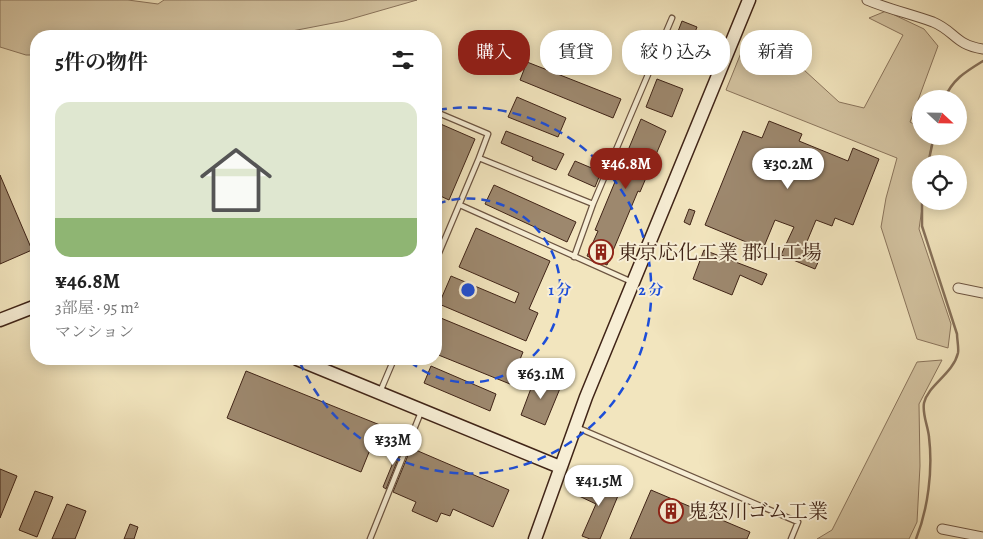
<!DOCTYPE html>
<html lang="ja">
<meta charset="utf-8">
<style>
:root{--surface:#fff;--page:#f2f2f2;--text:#222;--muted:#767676;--line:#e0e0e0;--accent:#8f2418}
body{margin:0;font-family:Alegreya,"Noto Serif JP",serif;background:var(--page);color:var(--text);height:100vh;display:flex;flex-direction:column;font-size:19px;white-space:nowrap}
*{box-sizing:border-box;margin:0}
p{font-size:16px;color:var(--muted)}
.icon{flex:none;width:28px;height:28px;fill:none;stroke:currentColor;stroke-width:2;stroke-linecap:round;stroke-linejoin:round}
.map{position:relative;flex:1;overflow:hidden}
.drawer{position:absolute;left:30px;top:30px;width:412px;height:335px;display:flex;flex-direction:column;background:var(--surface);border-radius:20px;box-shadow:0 2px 12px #0003}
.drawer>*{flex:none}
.guide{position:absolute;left:458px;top:30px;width:450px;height:45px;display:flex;gap:10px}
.needle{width:32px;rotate:112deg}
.fabs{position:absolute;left:912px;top:90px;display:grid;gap:10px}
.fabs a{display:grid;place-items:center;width:55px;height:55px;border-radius:50%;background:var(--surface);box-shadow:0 2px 12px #0003;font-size:25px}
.price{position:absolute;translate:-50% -42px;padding:0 11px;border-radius:18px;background:#fff;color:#222;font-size:16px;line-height:32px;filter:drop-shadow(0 1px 2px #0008)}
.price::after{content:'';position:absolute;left:50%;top:30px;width:15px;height:11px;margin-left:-8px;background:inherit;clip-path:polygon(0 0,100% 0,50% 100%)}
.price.current{background:var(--accent);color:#fff}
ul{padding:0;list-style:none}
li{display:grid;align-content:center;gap:10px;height:265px;padding:0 25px}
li+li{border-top:1px solid var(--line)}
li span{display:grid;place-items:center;height:155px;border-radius:15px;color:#555}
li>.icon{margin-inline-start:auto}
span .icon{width:90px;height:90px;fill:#fffc;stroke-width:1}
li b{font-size:21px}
h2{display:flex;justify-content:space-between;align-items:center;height:60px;padding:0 25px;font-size:21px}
.chip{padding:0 18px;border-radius:20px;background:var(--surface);box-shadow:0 2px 12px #0003;font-size:18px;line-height:45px}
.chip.current{background:var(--accent);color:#fff}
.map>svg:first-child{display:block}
</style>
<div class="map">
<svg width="983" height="539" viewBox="0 0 983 539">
<rect width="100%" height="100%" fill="#f2e5be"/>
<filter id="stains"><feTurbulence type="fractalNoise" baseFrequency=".004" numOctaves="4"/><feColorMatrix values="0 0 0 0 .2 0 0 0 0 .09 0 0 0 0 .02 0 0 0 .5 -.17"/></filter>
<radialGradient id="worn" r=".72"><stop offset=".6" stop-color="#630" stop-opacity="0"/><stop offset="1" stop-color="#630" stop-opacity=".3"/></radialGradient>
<path fill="#d4c4a2" stroke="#8a745c" d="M0,0H128L158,4L164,0H417L344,21L266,36H36V55H26L0,47Z
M886,11L924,29L938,46L910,122L921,128V136H933L928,164H921V201H923L919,229L951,324L948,348L917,339L881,227L886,198L897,158L726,90L747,38L780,48L839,102L864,108L903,35L869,18Z
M942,360L919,404L920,466L917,522L909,539H817L832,530L917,362Z"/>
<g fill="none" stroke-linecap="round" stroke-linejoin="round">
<path stroke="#867059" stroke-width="2.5" d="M944,99C953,79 965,72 983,61
M928,164L934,136
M916,539C928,509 933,470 929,437C928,426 922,414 924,403C928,385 953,374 958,353C959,348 957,340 957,334L922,226V201"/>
</g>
<path fill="#9d886e" stroke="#402417" d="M682,21L697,27L692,40L677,34Z
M527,62L621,99L613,118L520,80Z
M657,79L683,89L672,117L646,107Z
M517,97L566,118L558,137L508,117Z
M641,119L666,131L640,192L638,191L607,265L587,256L598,231L595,230Z
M769,121L802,134L799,141L848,161L853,148L879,159L853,225L835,218L832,226L816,220L803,251L820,258L815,269L781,255L794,227L775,220L763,249L705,225L743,131L762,138Z
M436,122L475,139L449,200L436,194Z
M506,131L564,154L556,170L532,160L533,157L501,143Z
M575,161L601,172L595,187L568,175Z
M0,175L32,250L0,264Z
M494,185L576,222L567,242L485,204Z
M689,209L695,211L690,225L684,222Z
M476,228L550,261L529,309L538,313L526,341L439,304L451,276L515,303L519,293L459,267Z
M704,250L767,274L762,285L740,275L732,295L693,279Z
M436,316L523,352L510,384L436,354Z
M431,366L496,394L490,411L424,383Z
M246,371L380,425L361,472L227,418Z
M536,375L561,386L545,425L521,415Z
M401,443L404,444L386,489L383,487Z
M411,448L509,490L493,527L453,509L450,516L441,513L437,522L412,511L416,502L393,492Z
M0,469L17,476L0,518Z
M588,477L620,491L600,539H590L582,536L596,504L579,496Z
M651,490L750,532L747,539H630Z
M35,491L53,497L37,537L19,530Z
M67,504L86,511L75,539H52Z
M130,524L138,527L134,539H124Z"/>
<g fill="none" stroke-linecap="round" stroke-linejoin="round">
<defs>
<path id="lane" d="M436,112L488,134L479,158
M460,205L632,282
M574,257L593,204L672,18
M436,260L479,158L593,204
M380,392L394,359
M576,427L798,522L791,539
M370,539L421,412"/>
<path id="street" d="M867,0C888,9 911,14 933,22C955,31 955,45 983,49
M958,288L983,293
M942,529L983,537"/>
<path id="secondary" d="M0,320L36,306
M297,359L560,467
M535,539L586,397L749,0"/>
</defs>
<use href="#lane" stroke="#6c5441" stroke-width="7"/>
<use href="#street" stroke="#6c5441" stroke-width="11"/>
<use href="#secondary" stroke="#402417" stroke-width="15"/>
<use href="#lane" stroke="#f7eed5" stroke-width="4.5"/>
<use href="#street" stroke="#f7eed5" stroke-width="9"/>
<use href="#secondary" stroke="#f7eed5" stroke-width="12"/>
</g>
<g fill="none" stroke="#1d4ed8" stroke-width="2.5" stroke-dasharray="9 6">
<path d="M437 204A92 92 0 1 1 407 359"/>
<path d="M438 110A183 183 0 1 1 299 360"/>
</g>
<defs>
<symbol id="building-ring" viewBox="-11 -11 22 22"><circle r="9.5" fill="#f7eed5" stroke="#8f2418" stroke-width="1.5"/><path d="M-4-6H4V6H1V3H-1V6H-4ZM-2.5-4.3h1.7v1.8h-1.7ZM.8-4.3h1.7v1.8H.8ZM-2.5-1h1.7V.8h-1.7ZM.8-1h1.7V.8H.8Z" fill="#8f2418"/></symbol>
</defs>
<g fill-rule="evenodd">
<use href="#building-ring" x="587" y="238" width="28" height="28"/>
<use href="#building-ring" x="657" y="497" width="28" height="28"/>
</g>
<g text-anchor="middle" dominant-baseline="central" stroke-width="4" stroke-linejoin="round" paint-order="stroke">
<g font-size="20" fill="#402417" stroke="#f7eed5" text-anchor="start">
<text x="618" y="252">東京応化工業 郡山工場</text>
<text x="688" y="511">鬼怒川ゴム工業</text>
</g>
</g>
<circle cx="468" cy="290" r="8" fill="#1d4ed8" stroke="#f7eed5" stroke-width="2.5"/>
<g font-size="15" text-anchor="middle" font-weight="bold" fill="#1d4ed8" stroke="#f7eed5" stroke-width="4" stroke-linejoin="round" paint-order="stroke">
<text x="560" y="295">1 分</text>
<text x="651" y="295">2 分</text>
</g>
<rect width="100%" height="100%" filter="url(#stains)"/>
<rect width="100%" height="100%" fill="url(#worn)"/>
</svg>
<div class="fabs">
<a><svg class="needle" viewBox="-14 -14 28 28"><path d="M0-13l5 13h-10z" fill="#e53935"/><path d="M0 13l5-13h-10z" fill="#767676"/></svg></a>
<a><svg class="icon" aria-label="locate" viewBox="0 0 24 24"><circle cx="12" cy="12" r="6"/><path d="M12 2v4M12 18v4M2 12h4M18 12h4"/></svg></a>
</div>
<b class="price current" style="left:626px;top:190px">¥46.8M</b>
<b class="price" style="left:788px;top:190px">¥30.2M</b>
<b class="price" style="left:541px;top:400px">¥63.1M</b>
<b class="price" style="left:393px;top:466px">¥33M</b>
<b class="price" style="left:599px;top:507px">¥41.5M</b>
<div class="guide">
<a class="chip current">購入</a>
<a class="chip">賃貸</a>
<a class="chip">絞り込み</a>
<a class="chip">新着</a>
</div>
<section class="drawer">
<h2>5件の物件<svg class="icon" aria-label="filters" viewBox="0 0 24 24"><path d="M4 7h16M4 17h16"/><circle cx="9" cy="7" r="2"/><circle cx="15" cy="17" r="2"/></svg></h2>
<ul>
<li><span style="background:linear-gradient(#dfe7d0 75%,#8fb573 0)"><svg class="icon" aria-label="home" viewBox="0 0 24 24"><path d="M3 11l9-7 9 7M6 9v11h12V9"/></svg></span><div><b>¥46.8M</b><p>3部屋 · 95 m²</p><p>マンション</p></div></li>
</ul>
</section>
</div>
